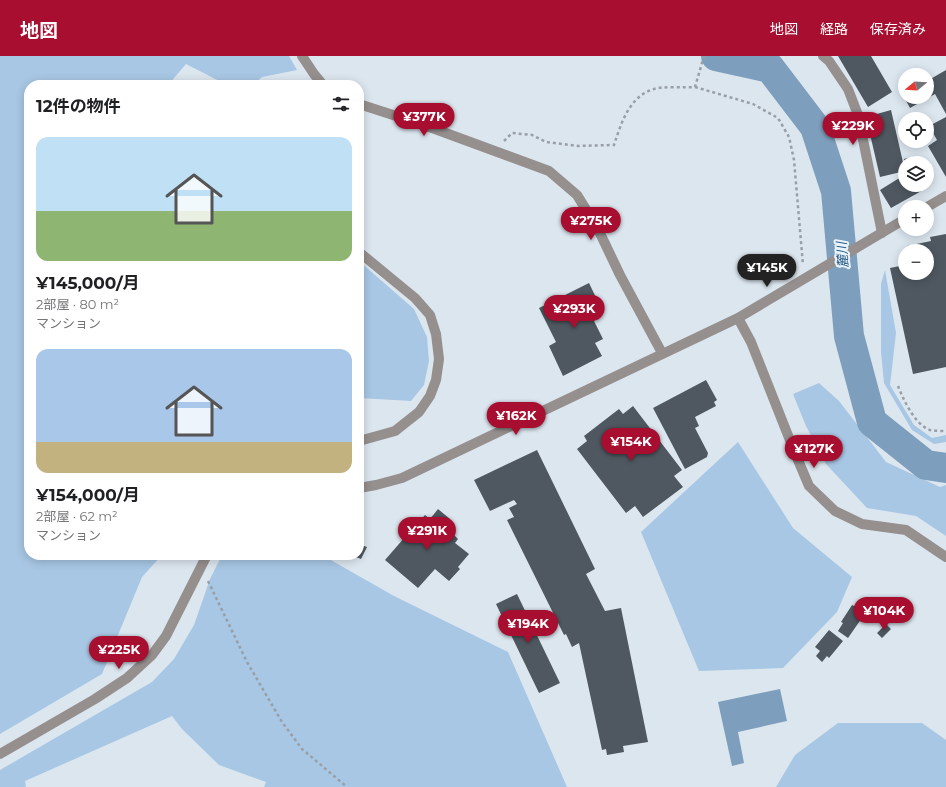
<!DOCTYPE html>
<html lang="ja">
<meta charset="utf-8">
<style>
:root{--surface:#fff;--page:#f2f2f2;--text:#202124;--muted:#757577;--accent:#a70e30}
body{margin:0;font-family:Montserrat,"Noto Sans JP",sans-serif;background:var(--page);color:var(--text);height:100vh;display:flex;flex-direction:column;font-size:15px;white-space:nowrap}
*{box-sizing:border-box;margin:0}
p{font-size:13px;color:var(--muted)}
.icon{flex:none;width:22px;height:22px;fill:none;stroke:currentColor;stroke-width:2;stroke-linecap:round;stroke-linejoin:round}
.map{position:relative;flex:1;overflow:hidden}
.sheet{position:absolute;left:24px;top:24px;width:340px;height:480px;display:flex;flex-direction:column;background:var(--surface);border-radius:16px;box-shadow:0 2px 10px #0003}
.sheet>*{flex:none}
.needle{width:26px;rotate:252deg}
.buttons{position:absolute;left:898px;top:12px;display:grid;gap:8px}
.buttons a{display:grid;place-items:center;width:36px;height:36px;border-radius:50%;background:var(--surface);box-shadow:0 2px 10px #0003;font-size:20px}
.price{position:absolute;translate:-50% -34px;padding:0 9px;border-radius:14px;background:var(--accent);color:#fff;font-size:13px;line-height:26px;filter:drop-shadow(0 1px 2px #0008)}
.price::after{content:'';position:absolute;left:50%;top:24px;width:12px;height:9px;margin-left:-6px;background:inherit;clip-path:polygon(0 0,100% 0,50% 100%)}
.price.active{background:#222;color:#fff}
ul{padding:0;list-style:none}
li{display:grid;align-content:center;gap:8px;height:212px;padding:0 12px}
li span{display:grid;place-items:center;height:124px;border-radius:12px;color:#555}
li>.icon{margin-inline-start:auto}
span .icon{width:72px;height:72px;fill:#fffc;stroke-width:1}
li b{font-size:17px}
h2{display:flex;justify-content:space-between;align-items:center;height:48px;padding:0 12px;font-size:17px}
header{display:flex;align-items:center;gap:24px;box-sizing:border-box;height:56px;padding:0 20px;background:var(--accent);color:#fff}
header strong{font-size:19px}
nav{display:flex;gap:22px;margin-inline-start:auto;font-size:14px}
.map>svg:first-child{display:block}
</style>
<header>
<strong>地図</strong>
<nav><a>地図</a><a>経路</a><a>保存済み</a></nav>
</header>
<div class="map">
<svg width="946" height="731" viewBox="0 0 946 731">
<rect width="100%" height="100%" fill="#dce6ef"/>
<path fill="#a8c7e4" d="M0,0H289L297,14L262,21L253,29H227L186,8L168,29H29V499H162L142,521L102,618L0,678Z
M359,205L414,253L427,281L429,305L424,329L411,345L359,342Z
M885,214L896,277L890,329L914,369L932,382L946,379V386L934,388L912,374L884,327L881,296V228Z
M819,327L839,345L886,406L940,431L946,429V480L916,460L867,452L826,408L806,370L793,338Z
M738,386L793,472L852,521L837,556L783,612L699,615L641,476Z
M222,499H322L394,540L508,596L567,731H264L266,726L219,709L182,673L172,660L25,725L26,731H0V714L152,626L174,603L194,569L210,523Z
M838,667H922L946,684V731H776L795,699Z"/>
<path fill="#7d9ebc" d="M780,633L787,665L738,676L744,707L732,710L718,646Z"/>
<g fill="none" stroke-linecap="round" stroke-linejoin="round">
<path stroke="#7d9ebc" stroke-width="30" d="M716,0L770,12L815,71L836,135L849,280L872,366L926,409L946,412"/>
</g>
<path fill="#4f5860" d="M838,0H871L892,36L868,51Z
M946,14V58L935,38L910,52L903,39L905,38V41H927V25Z
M891,54L905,115L880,121L866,61Z
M946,61V121L928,90L937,84L929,70Z
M915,100L917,107H905L904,103Z
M901,121L905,126V129H922L925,133L891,152L880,134Z
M946,178V311L913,318L890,212L905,209V217H927V195H908L907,190L931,185L930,181Z
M589,227L602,254L591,259L603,283L595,287L602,300L563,320L549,290L556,286L539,252Z
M706,324L717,344L714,346L716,350L695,361L699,370L695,372L708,397L707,401L685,413L653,352Z
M633,350L682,414L674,420L683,431L643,461L635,450L626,457L577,393L587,385L584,380L619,353L623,358Z
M537,394L595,513L586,518L605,555L621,552L648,686L623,690L624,696L607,699L606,693L602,694L579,587L572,591L566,578L564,579L507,464L514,461L509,452L517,448L514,444L490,455L474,424Z
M438,453L450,463L441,473L451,483L454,479L458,483L455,487L469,498L458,511L460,513L449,525L435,513L418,532L385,504L405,481L402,479L407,474L409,476L414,471L410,469L414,465L417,468L425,459L430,463Z
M359,474L363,475L361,481L364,482L361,489L367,491L361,503L351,499H359Z
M517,538L560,627L539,637L496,548Z
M852,549L854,550L856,549L865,555L863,558L864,559L848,582L838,575L843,567L841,566Z
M886,568L891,573L882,582L877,577Z
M829,574L843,585L829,602L827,600L822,606L816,600L820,595L815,591Z"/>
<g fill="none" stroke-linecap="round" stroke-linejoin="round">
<path stroke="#989fa6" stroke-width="2.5" stroke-dasharray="3 3" stroke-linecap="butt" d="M695,31L753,48L778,62L789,81L794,104L803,209
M504,85L512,77L532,79L546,86L578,90L614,89C621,68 629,40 654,33C662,30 685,32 695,31L704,0
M898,330C903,343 915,369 930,374C935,375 941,375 946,375
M208,525L247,606L282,666L302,693L347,731"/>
<path stroke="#958f8e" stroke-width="10" d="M302,0L314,18L323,29
M823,0L829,5L848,33L858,59L882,177
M359,48L424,69L549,115L577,139L598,173L620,219L662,297
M927,151L946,140
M359,196L415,242L430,259L436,278L439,303L436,324L430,340L419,356L395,375L359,385
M738,262L751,286L795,397L809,430L835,455L862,468L906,474L946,501
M359,432L376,429L402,422L738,262L905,163
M0,698L95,643L127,622L152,599L166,580L207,499"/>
</g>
<g text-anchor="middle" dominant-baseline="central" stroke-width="4" stroke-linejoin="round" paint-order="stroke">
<g font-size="13" font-style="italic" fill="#295b85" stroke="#e9f3fd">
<text transform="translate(842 199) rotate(-95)">麓川</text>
</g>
</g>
</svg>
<div class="buttons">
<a><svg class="needle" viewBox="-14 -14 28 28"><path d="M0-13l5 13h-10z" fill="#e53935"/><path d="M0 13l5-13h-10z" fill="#757577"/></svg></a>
<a><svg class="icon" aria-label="locate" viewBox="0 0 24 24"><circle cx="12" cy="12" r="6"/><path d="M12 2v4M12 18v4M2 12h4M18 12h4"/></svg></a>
<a><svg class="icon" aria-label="layers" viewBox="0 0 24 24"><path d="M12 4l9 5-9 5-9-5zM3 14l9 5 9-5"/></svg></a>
<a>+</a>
<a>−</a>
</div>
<b class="price" style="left:424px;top:81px">¥377K</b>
<b class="price" style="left:853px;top:90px">¥229K</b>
<b class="price" style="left:591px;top:185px">¥275K</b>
<b class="price active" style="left:767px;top:232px">¥145K</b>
<b class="price" style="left:574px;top:273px">¥293K</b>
<b class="price" style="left:516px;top:380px">¥162K</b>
<b class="price" style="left:631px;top:406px">¥154K</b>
<b class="price" style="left:814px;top:413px">¥127K</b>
<b class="price" style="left:427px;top:495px">¥291K</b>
<b class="price" style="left:884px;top:575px">¥104K</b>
<b class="price" style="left:528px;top:588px">¥194K</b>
<b class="price" style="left:119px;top:614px">¥225K</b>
<section class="sheet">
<h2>12件の物件<svg class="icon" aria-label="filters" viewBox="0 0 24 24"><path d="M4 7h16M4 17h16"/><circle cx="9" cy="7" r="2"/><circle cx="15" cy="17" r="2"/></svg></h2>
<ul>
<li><span style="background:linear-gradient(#bfe0f5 60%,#8fb573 0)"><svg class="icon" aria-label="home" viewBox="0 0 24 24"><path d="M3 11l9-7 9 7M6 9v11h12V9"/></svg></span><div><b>¥145,000/月</b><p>2部屋 · 80 m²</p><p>マンション</p></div></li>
<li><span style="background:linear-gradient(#a9c7e8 75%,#c2b280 0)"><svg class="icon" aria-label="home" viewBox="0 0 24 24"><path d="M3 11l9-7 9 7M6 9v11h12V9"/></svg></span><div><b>¥154,000/月</b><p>2部屋 · 62 m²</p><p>マンション</p></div></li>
</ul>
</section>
</div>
